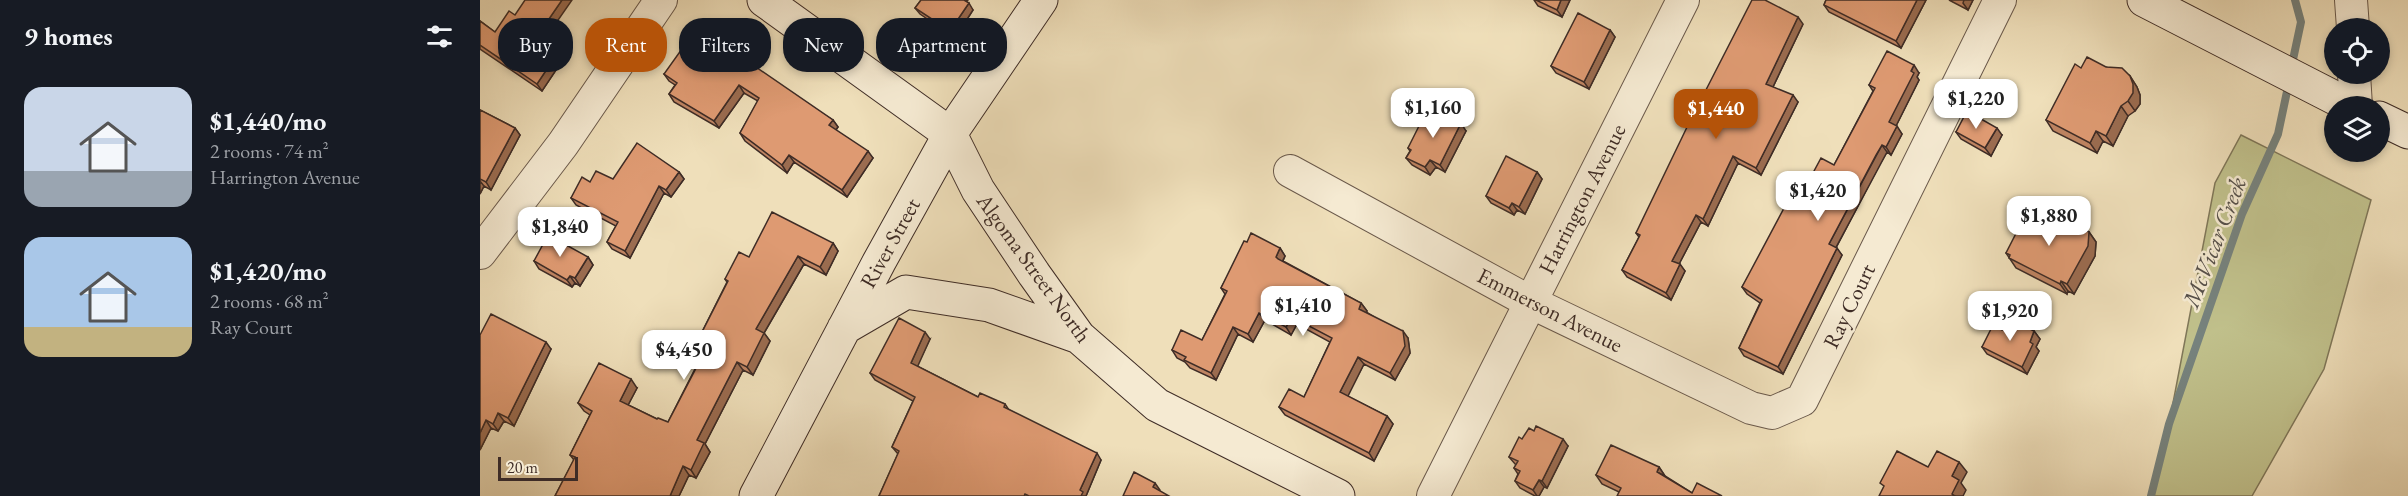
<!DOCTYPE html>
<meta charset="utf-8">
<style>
:root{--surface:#171b24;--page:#20242c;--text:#f1f3f6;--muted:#9ea1a6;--accent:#b45309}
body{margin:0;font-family:"EB Garamond",serif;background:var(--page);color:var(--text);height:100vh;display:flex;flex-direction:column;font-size:22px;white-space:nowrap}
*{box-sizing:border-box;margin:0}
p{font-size:20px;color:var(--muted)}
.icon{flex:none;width:33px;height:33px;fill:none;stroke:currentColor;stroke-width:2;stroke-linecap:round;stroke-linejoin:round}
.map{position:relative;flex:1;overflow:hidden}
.details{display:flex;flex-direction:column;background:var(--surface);width:480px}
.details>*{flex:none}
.guide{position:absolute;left:18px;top:18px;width:570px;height:54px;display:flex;gap:12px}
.controls{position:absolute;left:1844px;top:18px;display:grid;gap:12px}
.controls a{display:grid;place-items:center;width:66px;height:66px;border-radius:50%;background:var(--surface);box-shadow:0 3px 9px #0003;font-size:30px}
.scale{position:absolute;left:18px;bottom:15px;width:80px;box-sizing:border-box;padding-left:6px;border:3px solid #3e2c26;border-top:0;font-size:16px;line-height:21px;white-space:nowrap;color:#3e2c26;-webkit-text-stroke:4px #f5ead2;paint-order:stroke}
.price{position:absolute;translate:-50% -51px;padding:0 14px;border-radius:12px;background:#fff;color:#222;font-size:20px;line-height:39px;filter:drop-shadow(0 2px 3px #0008)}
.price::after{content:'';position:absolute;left:50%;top:36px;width:18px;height:14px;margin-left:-9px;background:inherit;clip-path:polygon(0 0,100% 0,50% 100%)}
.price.on{background:var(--accent);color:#fff}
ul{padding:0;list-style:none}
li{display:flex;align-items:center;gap:18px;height:150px;padding:0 24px}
li span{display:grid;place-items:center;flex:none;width:168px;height:120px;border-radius:18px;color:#555}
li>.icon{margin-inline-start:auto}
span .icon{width:72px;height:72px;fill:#fffc;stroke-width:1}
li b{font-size:26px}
h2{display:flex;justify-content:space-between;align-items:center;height:72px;padding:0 24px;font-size:26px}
.tag{padding:0 21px;border-radius:24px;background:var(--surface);box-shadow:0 3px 9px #0003;font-size:21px;line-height:54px}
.tag.on{background:var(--accent);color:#fff}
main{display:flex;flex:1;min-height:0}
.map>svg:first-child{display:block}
</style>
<main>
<section class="details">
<h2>9 homes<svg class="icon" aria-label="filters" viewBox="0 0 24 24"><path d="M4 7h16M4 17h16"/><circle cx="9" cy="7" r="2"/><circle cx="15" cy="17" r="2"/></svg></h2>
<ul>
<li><span style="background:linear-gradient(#c9d6e8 70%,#9aa5b1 0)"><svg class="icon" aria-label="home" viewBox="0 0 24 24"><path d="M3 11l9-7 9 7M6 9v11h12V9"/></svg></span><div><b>$1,440/mo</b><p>2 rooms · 74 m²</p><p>Harrington Avenue</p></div></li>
<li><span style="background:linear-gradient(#a9c7e8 75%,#c2b280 0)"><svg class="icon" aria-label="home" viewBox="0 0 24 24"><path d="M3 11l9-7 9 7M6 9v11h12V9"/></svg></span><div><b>$1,420/mo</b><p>2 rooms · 68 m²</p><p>Ray Court</p></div></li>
</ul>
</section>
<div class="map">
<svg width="1928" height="496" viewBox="0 0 1928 496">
<rect width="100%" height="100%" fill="#efdfba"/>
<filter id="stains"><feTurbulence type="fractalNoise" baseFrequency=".00333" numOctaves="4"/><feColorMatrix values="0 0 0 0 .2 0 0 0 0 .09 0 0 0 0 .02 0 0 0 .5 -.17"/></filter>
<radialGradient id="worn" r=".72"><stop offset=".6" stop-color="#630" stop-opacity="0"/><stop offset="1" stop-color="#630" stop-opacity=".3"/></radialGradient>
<path fill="#c0c08b" stroke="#7f7658" stroke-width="1.5" d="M1761,135L1891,200L1844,369L1772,496H1671L1689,424L1735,183Z"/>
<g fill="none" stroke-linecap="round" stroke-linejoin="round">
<path stroke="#76827d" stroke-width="8" d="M1811,69L1821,22L1815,0
M1671,496L1689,424L1762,214L1798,134L1809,82"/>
<defs>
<path id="street" d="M1871,0L1873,28
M1874,74L1876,106
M810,171L1050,302L1271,408L1292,413L1322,400L1520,0
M0,253L83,144L181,0
M953,496L1203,0"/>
<path id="secondary" d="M284,0L470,134L498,190L554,274L599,337L677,405L858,496
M1664,0L1855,98L1876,106
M1899,118L1928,132
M364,328L426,292L509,305L599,337
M276,496L399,262L470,134L561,0"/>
</defs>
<use href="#street" stroke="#6a594b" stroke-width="34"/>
<use href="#secondary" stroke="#3e2c26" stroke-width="35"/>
<use href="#street" stroke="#f5ead2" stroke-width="32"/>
<use href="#secondary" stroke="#f5ead2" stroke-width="33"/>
</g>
<path fill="#bf8462" stroke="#3e2c26" stroke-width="1.5" d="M441,0H488L486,2L493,10L475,38L440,14L435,8Z
M1054,0H1090L1082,17L1058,6Z
M1346,0H1446L1421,48L1349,12L1344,5Z
M1469,0H1493L1488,10Z
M35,15L60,47L75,57L80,64L62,91L0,49V21L15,32Z
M1323,24L1293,87L1318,102L1281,175L1258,163L1228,226L1221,222L1199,264L1205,271L1191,300L1147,277L1142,270L1159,237L1156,233Z
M1130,30L1135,37L1109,89L1076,73L1071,66Z
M253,60L353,120L358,127L356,130L393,158L367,197L314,162L307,173L265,141L260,133L278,101L264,93L239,128L194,102L189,94L195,85L189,81L184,74Z
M1626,67L1650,76L1657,87L1660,95V104L1655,111L1648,116L1633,146L1623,141L1617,153L1573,131L1566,120Z
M1439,73L1437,77L1439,80L1416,126L1422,134L1411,155L1407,152L1401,162L1356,248L1362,255L1303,374L1264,356L1259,348L1280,303L1267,294L1262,287L1319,199L1354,165L1393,91L1389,85Z
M0,110L35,128L40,135L11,190L4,186L0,194Z
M950,117L986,131L965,172L956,167L950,175L932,165L926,158L930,151L928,148Z
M1476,132L1522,135L1511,156L1481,139Z
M199,172L204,179L191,197L184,193L150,258L132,249L127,242L136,226L96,205L91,198L110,182Z
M1057,172L1062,179L1045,214L1037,210L1034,215L1011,203L1006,196Z
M1585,225L1609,232L1616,242L1615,256L1594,294L1588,291L1587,294L1536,268L1526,253Z
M767,242L800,248L805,256L803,261L881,303L887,311L886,312L928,338L930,353L915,380L884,364L867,396L907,416L913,424L894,461L805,415L799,407L824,397L850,342L817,324L811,335L785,320L773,342L758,334L736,380L710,368L705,362L697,358L692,350L722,340L745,294L741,288Z
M353,243L358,251L346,275L324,264L284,333L290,341L273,375L263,370L225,444L230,452L216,478L209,475L199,496H75L94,460L90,455L110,415L104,411L98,403L157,388L148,405L177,419L188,422L224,351L223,350L217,342L247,282L245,279L269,257Z
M108,257L113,265L100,286L95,283L92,287L59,269L54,261Z
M1554,331L1560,339L1556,347L1559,351L1547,374L1507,354L1502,347Z
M0,335L71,349L34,426L24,421L18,431L11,428L0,450Z
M450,339L437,366L498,397L525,404L529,410L621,460L606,496H399L418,454L412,447L433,401L395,380L390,373Z
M1042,439L1088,446L1067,488L1064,487L1059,496H1055L1040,488L1035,481L1038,474L1034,468L1036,465L1029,457Z
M1179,467L1185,476L1212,493L1242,496L1139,492L1122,484L1116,475Z"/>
<path fill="#9b6c50" stroke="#3e2c26" stroke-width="1.5" d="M82,0H92L58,49L53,42Z
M1081,0H1090L1082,17L1077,10Z
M1437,0H1446L1421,48L1416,41Z
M1484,0H1493L1488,10L1483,3Z
M489,3L493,10L475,38L470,31Z
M1318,17L1323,24L1291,91L1286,84Z
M1130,30L1135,37L1109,89L1104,82Z
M75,57L80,64L62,91L57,84Z
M1434,65L1439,73L1437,77L1439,80L1414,130L1409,122Z
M1650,76L1657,87L1660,95V104L1655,111L1648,101Z
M259,85L264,93L239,128L234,121Z
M1313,95L1318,102L1281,175L1276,168Z
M1641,106L1648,116L1633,146L1626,136Z
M353,120L358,127L354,132L349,125Z
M981,123L986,131L965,172L960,165Z
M1417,126L1422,134L1411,155L1406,147Z
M35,128L40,135L11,190L6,182Z
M1517,128L1522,135L1511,156L1505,148Z
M1616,131L1623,141L1617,153L1610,143Z
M1402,145L1407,152L1354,251L1349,244Z
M388,151L393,158L367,197L362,190Z
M309,155L314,162L307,173L302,165Z
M1253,156L1258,163L1228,226L1223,219Z
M950,160L956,167L950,175L945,167Z
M199,172L204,179L191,197L186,190Z
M1057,172L1062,179L1045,214L1039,207Z
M0,181L4,186L0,194Z
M179,186L184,193L150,258L145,251Z
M1032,203L1037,210L1034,215L1029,208Z
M1216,215L1221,222L1197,268L1192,261Z
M1609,232L1616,242L1615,256L1594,294L1587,284Z
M353,243L358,251L346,275L340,267Z
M800,248L805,256L801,264L796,257Z
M1357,248L1362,255L1303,374L1298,367Z
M318,256L324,264L284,333L290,341L273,375L267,367L276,329Z
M108,257L113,265L100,286L95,278Z
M1200,264L1205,271L1191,300L1186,293Z
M90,276L95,283L92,287L87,280Z
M1581,281L1588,291L1587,294L1580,284Z
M881,303L887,311L884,316L879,309Z
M779,313L785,320L773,342L768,334Z
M812,317L817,324L811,335L806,327Z
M753,327L758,334L736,380L731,373Z
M923,331L928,338L930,353L915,380L910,373Z
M1554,331L1560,339L1556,347L1559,351L1547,374L1542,367L1550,342Z
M445,332L450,339L436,370L431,363Z
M66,342L71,349L34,426L28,418Z
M878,357L884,364L866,400L860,392Z
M257,362L263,370L225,444L230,452L216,478L211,470L217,440Z
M151,379L157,388L146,409L140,401Z
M18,413L24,421L18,431L13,424Z
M907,416L913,424L894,461L889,453Z
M6,420L11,428L0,450V433Z
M1083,439L1088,446L1067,488L1062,481Z
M617,453L621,460L606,496H601L600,490Z
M1479,462L1487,472L1481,483L1486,490L1483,496H1473L1472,494V476Z
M203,466L209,475L199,496H190Z
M1179,467L1185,476L1177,472Z
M1059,480L1064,487L1059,496H1057L1053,490Z
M675,483L680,490L678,495L673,487Z"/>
<path fill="#de9a72" stroke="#3e2c26" stroke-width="1.5" d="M45,0H82L53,42L75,57L57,84L0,45V21L15,32L29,11L35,15Z
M441,0H484L489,3L470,31L435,8Z
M1056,0H1081L1077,10Z
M1272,0H1285L1318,17L1286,84L1313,95L1276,168L1253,156L1223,219L1216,215L1192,261L1200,264L1186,293L1142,270L1160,235L1156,233L1209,123Z
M1346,0H1437L1416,41L1344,5Z
M1098,13L1130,30L1104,82L1071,66Z
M214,32L253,60L257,54L353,120L349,125L388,151L362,190L309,155L302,165L260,133L279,98L259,85L234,121L189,94L197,83L184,74Z
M1407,51L1434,65L1431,71L1434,73L1409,122L1417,126L1406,147L1402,145L1396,155L1349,244L1357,248L1298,367L1259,348L1282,300L1262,287L1311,195L1319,199L1341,158L1354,165L1395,88L1389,85Z
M1607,57L1626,67L1642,68L1650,76L1653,84V93L1648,101L1641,106L1626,136L1616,131L1610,143L1566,120L1595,64L1601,68Z
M0,110L35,128L6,182L0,179Z
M954,110L981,123L960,165L950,160L945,167L926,158L931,150L928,148L945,114L950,117Z
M1487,111L1517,128L1505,148L1476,132Z
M157,143L199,172L186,190L179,186L145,251L127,242L138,222L91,198L102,177L110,182L116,171L133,179Z
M1026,156L1057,172L1039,207L1032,203L1029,208L1006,196Z
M292,212L353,243L340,267L318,256L276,329L284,333L267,367L257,362L217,440L224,443L211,470L203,466L190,496H75L95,457L90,455L112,411L98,403L119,363L151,379L140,401L177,419L178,418L188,422L227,347L217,342L248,281L245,279L259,252L269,257Z
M1547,212L1564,221L1566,215L1585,225L1587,221L1609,232L1608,246L1587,284L1581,281L1580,284L1529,258L1530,255L1526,253Z
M771,233L800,248L796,257L798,259L881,303L879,309L923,331L925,346L910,373L878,357L860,392L907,416L889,453L799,407L809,389L824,397L852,338L812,317L806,327L779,313L768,334L753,327L731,373L704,360L706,357L692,350L701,330L722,340L747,291L741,288L764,241L767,242Z
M68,235L108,257L95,278L90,276L87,280L54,261Z
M11,314L66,342L28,418L18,413L13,424L6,420L0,433V335Z
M419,318L445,332L431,363L498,397L500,393L525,404L524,407L617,453L600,490L603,492L601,496H549L545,494L544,496H399L419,451L412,447L435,397L390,373Z
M1528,318L1554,331L1550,342L1553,344L1542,367L1502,347L1513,325L1522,330Z
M1056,426L1083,439L1062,481L1059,480L1053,490L1035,481L1040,471L1034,468L1038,461L1029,457L1039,437L1042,439L1049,428L1054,431Z
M1131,445L1179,467L1177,472L1212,493L1217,483L1242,496H1137L1141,488L1116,475Z
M1417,451L1448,467L1457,451L1479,462L1472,476L1479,480L1472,494L1475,496H1399L1404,486L1400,483Z
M654,472L675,483L673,487L689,496H643Z"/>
<g text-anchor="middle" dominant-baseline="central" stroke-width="5" stroke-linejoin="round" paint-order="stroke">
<g font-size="22" fill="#3e2c26" stroke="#f5ead2">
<text transform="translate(1102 199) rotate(-63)">Harrington Avenue</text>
<text transform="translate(410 243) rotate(-61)">River Street</text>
<text transform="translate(554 268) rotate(54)">Algoma Street North</text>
<text transform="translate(1369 306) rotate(-64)">Ray Court</text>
<text transform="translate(1070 310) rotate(27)">Emmerson Avenue</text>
</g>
<g font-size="24" font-style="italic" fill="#56504a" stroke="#f5ead2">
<text transform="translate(1734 242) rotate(-69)">McVicar Creek</text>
</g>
</g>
<rect width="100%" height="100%" filter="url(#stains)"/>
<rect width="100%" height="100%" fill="url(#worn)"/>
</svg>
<div class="controls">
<a><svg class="icon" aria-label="locate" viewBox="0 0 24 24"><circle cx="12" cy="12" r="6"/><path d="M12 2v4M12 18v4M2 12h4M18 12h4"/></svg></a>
<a><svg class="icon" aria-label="layers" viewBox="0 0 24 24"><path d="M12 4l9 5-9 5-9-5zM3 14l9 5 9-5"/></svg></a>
</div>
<div class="scale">20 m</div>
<b class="price" style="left:1496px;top:130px">$1,220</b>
<b class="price" style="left:953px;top:139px">$1,160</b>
<b class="price on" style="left:1236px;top:140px">$1,440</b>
<b class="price" style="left:1338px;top:222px">$1,420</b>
<b class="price" style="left:1569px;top:247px">$1,880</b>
<b class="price" style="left:80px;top:258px">$1,840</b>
<b class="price" style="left:823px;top:337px">$1,410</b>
<b class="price" style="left:1530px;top:342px">$1,920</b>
<b class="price" style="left:204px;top:381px">$4,450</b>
<div class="guide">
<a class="tag">Buy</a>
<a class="tag on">Rent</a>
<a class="tag">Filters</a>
<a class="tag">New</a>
<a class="tag">Apartment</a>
</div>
</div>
</main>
